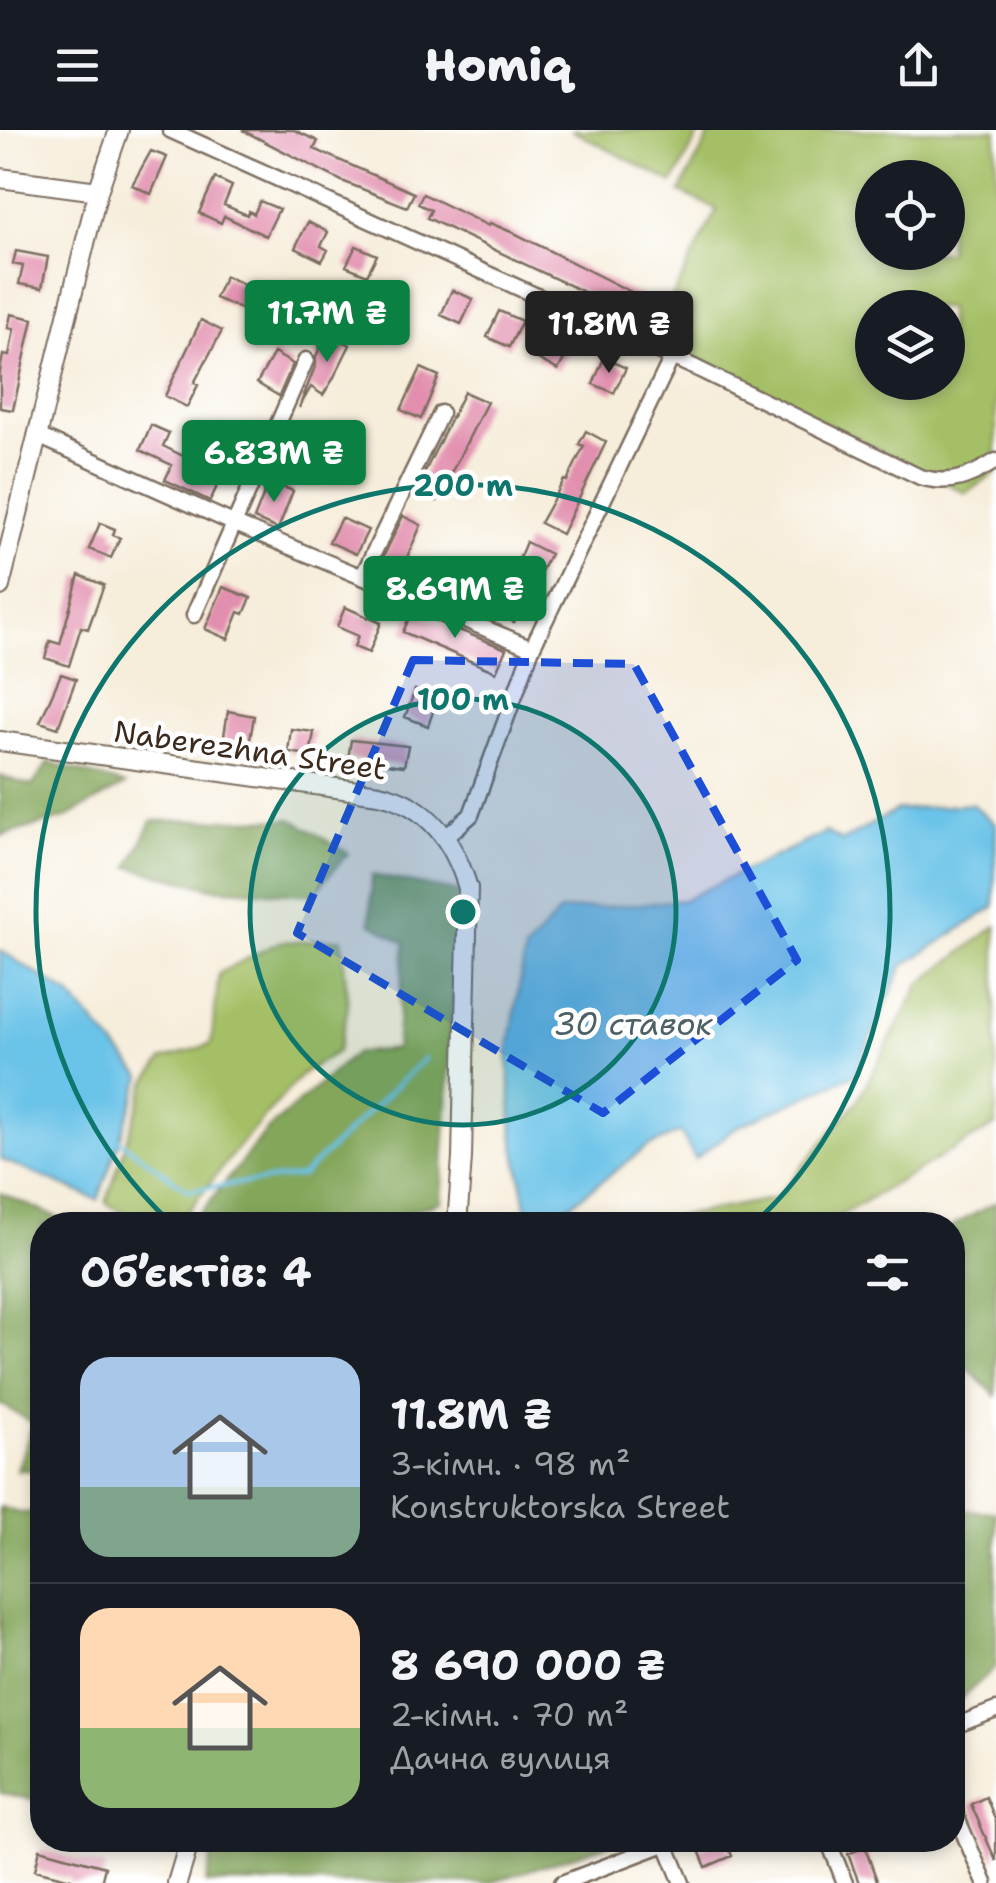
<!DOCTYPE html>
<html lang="uk">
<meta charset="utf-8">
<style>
:root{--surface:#171b24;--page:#242831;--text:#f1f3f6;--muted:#9ea1a6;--line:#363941;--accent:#0b8043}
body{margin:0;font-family:"Shantell Sans",sans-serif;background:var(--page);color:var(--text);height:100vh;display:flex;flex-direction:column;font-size:38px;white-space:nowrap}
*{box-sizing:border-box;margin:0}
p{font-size:32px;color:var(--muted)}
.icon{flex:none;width:55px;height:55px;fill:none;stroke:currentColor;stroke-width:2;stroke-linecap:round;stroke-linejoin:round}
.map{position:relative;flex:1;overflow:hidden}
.drawer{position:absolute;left:30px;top:1082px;width:935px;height:640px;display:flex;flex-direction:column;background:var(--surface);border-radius:40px;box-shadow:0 5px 15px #0003}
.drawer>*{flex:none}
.fabs{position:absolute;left:855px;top:30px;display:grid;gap:20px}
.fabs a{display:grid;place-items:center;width:110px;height:110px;border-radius:50%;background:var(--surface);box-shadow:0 5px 15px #0003;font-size:50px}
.price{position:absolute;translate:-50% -85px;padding:0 22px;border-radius:10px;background:var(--accent);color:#fff;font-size:32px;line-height:65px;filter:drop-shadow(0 2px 5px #0008)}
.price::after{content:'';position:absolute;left:50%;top:60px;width:30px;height:22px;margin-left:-15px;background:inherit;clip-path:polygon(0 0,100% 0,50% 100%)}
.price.on{background:#222;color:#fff}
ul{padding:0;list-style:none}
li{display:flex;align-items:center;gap:30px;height:250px;padding:0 50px}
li+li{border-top:2px solid var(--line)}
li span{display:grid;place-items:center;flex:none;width:280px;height:200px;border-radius:30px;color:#555}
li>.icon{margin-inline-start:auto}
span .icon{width:120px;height:120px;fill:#fffc;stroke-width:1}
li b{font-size:42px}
h2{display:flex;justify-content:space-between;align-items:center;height:120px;padding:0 50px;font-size:42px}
header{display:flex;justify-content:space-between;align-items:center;height:130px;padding:0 50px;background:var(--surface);font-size:45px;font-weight:800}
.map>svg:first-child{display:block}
</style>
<header><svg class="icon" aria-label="menu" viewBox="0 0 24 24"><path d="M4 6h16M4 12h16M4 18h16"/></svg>Homiq<svg class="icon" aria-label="share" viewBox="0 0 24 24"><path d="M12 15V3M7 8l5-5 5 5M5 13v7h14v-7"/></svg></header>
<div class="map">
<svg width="996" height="1753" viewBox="0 0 996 1753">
<rect width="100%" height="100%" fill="#fff"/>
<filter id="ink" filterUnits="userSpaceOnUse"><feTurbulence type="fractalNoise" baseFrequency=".01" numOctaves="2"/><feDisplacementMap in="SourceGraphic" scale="20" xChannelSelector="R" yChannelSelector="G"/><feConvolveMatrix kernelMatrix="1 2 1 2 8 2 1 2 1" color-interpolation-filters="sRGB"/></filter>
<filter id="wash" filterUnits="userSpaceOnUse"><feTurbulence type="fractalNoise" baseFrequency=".0048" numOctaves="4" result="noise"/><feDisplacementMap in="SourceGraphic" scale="40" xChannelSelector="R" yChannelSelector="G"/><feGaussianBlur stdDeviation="2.25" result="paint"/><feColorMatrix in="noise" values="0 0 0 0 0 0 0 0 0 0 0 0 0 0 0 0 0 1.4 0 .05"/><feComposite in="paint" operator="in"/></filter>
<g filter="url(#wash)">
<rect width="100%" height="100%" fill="#f6edda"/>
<path fill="#a4bf65" stroke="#707442" stroke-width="2.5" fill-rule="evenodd" d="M571,0H701L673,53Z
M712,0H996V342L966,363L652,208L717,79L680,62ZM872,48H948V122H872ZM872,178H948V252H872Z
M996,796V995L824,1095H633L776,1068L857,971L920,854Z
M342,809L348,877L338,921L303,943L239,1016L177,1095H146L106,1073L146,953L162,930L211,914L219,843L279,812Z"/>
<path fill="#83a65a" stroke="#5f683c" stroke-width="2.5" d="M49,632L125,655L65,688L0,706V646L32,656Z
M292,689L348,723L313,765L212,758L129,737L152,691Z
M372,745L460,762L441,1072L367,1095H191L267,1000L355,923L396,919L405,813L370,793Z
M0,1063L75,1095H42V1340H17L33,1293L0,1274Z
M996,1072V1266L953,1224L952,1096Z
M0,1377L19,1383L42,1382V1671L0,1663Z
M952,1380L996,1382V1537L953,1576Z
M215,1710H618V1711L490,1753H206Z"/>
<path fill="#6bc3e8" stroke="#537683" stroke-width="2.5" d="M972,674L996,694L994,777L903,836L854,945L737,997L695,1029L680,1002L647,1017L566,1078L528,1087L513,1005L508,923L525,821L560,781L683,770L826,702L842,711L897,680Z
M0,820L69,864L142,947L98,1070L0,1029Z"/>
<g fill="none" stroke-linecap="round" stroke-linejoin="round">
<path stroke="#6bc3e8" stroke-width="4" d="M119,1010L188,1060L302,1046L425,928"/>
</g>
<g id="blocks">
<path fill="#e28eae" d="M242,0H294L318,11L314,19L414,63L407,77L342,51Z
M151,21L167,27L151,64L132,55Z
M215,48L232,56L224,75L247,85L249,81L254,84L260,71L279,79L266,106L224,86L221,93L199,83Z
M423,64L489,96L490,93L516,104L651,172L643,190L427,88L431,80L418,74Z
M308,92L328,102L321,116L328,120L322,131L295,118Z
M356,116L377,125L367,145L346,136Z
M16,121L48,127L42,158L19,154L23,136L13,134Z
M225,146L250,157L241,179L215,168Z
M452,160L473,169L461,194L441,185Z
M499,181L522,191L509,217L487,207Z
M11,184L33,189L13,280L0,278V242L3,225L9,226L14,199L8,198Z
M201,190L222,201L194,253L198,255L187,277L165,266Z
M549,204L571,216L558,240L536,228Z
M336,207L350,215L332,251L323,265L311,257L299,278L316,234V226L324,210L332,214Z
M274,223L293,234L279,266L257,253Z
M604,228L626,238L614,263L593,254Z
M421,238L439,246L421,289L401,280Z
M464,262L487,272L437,371L416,360Z
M151,295L169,303L163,316L195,332L191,339L219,352L210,371L165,350L172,335L140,320Z
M586,301L606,312L562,404L540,393L564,350L567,351L584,316L579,314Z
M269,351L293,361L278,399L254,389Z
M403,386L421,395L399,446L379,436Z
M341,388L368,400L356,424L329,412Z
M100,393L115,399L113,405L120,408L111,428L89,419Z
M526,412L550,424L514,492L496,483Z
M79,445L104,455L88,499L81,497L69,536L45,528L50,511L60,514Z
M223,457L251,468L244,484L239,482L228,509L205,499Z
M345,477L381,493L369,523L354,517L358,506L337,497Z
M412,481L506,519L496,542L403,502Z
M61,544L76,549L58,598L40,592Z
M415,560L429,566L428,570L436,573L428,596L405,587Z
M228,581L254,586L249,616L223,612Z
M291,599L314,602L310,625L288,622Z
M351,610L408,616L404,636L348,629Z
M986,1667L996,1691V1731L971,1674Z
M718,1710H726L732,1726L706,1737L698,1718Z
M865,1717L872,1737L878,1753H859L848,1724Z
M40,1719L105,1737L101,1753H70L71,1749L35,1740Z"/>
</g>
</g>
<g filter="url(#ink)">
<use href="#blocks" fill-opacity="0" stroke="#7c6e60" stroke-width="2.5"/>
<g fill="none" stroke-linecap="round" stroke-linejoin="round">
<defs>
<path id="minor" d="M170,0L696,238L920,347C950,356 970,347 996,331
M36,305L233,393L532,518
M362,447L441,283
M194,485L306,230
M447,706L471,685L532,518L672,227
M952,1597L996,1580
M952,1676L985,1753
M828,1710L845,1753
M666,1714L682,1753
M562,1753L675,1710"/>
<path id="tertiary" d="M0,48L98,61
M0,456L98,61L119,0
M0,611L379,664C429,675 454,712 468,758L462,1028L457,1095
M177,1753L190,1710"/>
</defs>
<use href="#minor" stroke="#7c6e60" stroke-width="19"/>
<use href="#tertiary" stroke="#7c6e60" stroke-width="22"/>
<use href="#minor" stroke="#fff" stroke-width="14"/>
<use href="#tertiary" stroke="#fff" stroke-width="18"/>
</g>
</g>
<path fill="#1d4ed8" fill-opacity="0.2" stroke="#1d4ed8" stroke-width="8" stroke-dasharray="20 12" stroke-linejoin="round" d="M413,530L634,534L797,830L603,983L297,803Z"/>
<circle cx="463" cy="782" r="213" fill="#0f766e" fill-opacity=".12"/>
<g fill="none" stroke="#0f766e" stroke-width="5">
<circle cx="463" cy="782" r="213"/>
<path d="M172 1094A427 427 0 1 1 754 1094"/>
</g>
<g text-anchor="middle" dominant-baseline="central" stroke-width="9" stroke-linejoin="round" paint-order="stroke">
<g font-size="30" fill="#3b2a1e" stroke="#fff">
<text transform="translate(250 620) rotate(8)">Naberezhna Street</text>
</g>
<g font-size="32" font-style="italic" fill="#4c6065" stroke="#fff">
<text x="633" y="893">30 ставок</text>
</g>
</g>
<circle cx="463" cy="782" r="15" fill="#0f766e" stroke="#fff" stroke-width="5"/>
<g font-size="30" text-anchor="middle" font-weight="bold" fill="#0f766e" stroke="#fff" stroke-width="9" stroke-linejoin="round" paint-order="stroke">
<text x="463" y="366">200 m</text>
<text x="463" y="580">100 m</text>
</g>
</svg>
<div class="fabs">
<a><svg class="icon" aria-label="locate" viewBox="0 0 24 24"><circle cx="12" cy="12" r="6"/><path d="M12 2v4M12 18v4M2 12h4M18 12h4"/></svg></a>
<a><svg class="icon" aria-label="layers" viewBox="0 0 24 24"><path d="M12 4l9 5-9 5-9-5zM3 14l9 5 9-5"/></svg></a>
</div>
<b class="price" style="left:327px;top:235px">11.7M ₴</b>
<b class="price on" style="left:609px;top:246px">11.8M ₴</b>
<b class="price" style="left:274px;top:375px">6.83M ₴</b>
<b class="price" style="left:455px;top:511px">8.69M ₴</b>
<section class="drawer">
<h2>Об’єктів: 4<svg class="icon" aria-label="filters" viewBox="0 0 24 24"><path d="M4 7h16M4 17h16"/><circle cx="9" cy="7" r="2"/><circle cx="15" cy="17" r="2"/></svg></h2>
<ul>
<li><span style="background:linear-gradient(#a9c7e8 65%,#7fa58c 0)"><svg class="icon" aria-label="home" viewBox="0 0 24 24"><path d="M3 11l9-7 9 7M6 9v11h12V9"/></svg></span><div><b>11.8M ₴</b><p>3-кімн. · 98 m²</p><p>Konstruktorska Street</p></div></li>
<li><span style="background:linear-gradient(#ffd9b3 60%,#8fb573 0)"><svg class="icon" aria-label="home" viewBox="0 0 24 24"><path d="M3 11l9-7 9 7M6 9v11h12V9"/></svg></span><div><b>8 690 000 ₴</b><p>2-кімн. · 70 m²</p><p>Дачна вулиця</p></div></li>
</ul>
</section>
</div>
